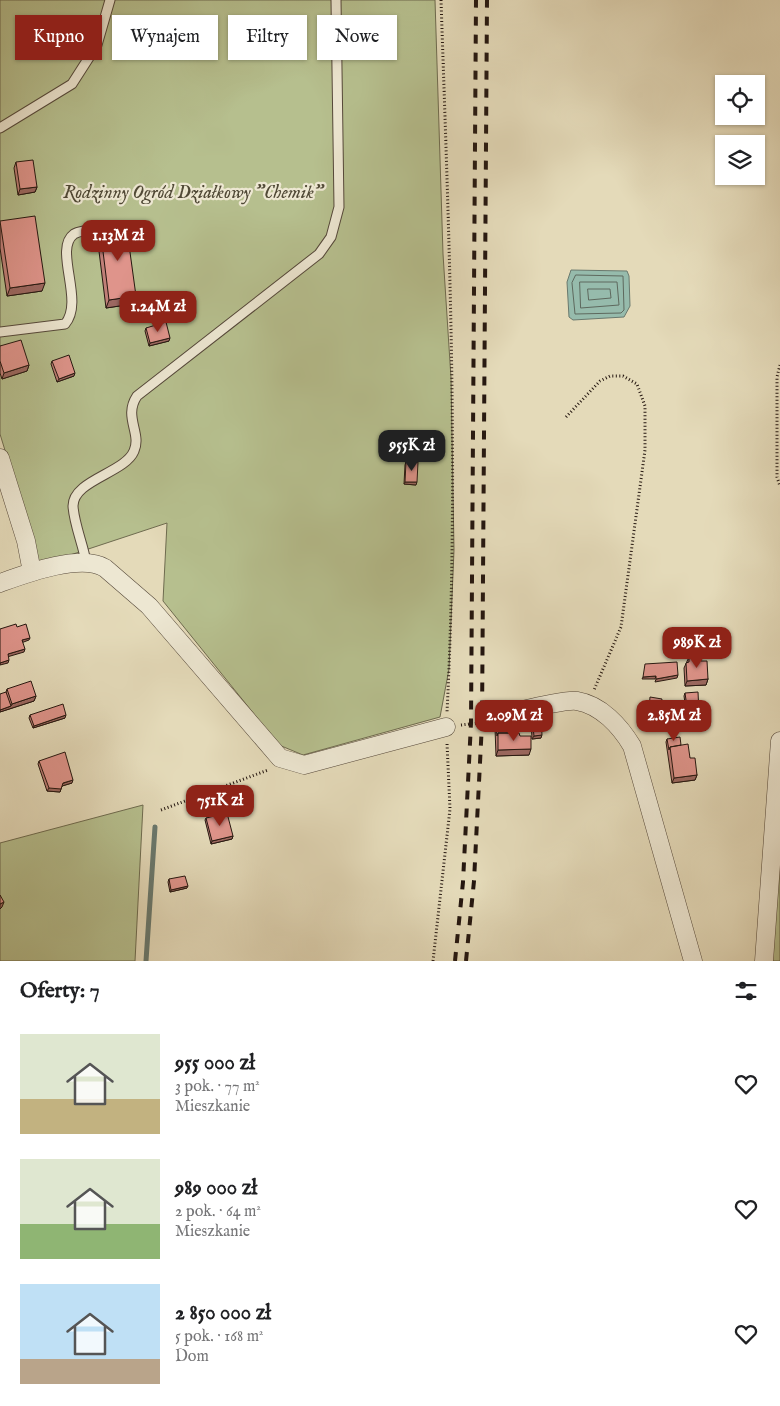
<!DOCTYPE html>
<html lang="pl">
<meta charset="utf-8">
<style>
:root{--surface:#fff;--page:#f6f6f6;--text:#202124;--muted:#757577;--accent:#8f2418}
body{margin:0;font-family:"IM FELL English",serif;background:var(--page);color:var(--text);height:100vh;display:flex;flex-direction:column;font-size:19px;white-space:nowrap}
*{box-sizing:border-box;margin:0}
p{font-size:16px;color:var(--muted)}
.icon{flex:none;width:28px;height:28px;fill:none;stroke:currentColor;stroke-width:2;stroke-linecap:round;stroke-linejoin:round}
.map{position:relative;height:961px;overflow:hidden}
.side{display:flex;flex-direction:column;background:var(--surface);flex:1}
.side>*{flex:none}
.top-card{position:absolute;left:15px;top:15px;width:500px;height:45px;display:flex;gap:10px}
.buttons{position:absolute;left:715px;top:75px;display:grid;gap:10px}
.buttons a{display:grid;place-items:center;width:50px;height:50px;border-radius:0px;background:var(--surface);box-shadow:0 1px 4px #0004;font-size:25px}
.price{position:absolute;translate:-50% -42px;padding:0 11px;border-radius:10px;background:var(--accent);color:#fff;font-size:16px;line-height:32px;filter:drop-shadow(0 1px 2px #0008)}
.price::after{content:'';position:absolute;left:50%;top:30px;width:15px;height:11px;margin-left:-8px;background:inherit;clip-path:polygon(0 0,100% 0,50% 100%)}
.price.on{background:#222;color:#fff}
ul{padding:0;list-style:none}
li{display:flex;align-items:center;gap:15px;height:125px;padding:0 20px}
li span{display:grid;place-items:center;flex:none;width:140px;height:100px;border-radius:0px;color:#555}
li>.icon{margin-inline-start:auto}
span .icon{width:60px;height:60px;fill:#fffc;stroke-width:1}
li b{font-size:21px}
h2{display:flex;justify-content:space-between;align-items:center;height:60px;padding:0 20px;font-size:21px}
.tag{padding:0 18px;border-radius:0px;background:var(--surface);box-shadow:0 1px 4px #0004;font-size:18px;line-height:45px}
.tag.on{background:var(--accent);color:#fff}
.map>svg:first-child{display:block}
</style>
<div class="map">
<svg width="780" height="961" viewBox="0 0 780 961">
<rect width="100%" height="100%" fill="#e4dab9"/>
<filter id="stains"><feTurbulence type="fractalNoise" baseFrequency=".004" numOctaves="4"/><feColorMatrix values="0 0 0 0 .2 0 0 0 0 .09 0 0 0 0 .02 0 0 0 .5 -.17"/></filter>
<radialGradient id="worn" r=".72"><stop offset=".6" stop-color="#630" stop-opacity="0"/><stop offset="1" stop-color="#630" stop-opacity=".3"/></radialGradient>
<path fill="#b6bf8e" stroke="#6e6b4f" d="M0,0H435L443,254L451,378L454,550L449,669L440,717L303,755L279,745L163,601L167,523L40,565L0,434Z
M143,805L135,961H0V843Z
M780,834V961H771Z"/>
<path fill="#96bbac" stroke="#69796e" d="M571,270L627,271L629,276L630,306L624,317L573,320L569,317L567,282Z"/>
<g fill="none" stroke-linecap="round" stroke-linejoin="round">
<path stroke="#5e695e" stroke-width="1" d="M576,275L623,276L624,310L621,313L575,314L572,283Z
M580,282H617L619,305L581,308Z
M588,289H610L611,298L589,300Z"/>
<path stroke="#69796e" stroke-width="5" d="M146,961L155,827"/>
<defs>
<path id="service" d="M0,128L72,84L97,45L110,0
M0,332L65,324C85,301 53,249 74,234C82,229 99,230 109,229
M86,562C83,544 74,524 73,506C73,480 125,473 134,451C142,433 123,417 137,396L319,254L331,237L339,207L336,0"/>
<path id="minor" d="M0,458L26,541L32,572
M0,583C25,574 81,553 105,568L149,606L280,758L304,765L446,727
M500,715C516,712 564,699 577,701C601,705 620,726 632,746L693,961
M764,961L780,741"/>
</defs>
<use href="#service" stroke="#55483a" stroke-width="11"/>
<use href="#minor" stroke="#55483a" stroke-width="19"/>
<path stroke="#251710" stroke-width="3" stroke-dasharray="1 2.5" stroke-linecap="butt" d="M441,0C449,237 459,475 447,712
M780,365L777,377V477L780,486
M566,417L600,381L610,376H623L637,384L645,406V450L621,627L594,690
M461,725L487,722
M161,810L268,770
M433,961L450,809L447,743"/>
<use href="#service" stroke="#ede7d2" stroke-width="9"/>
<use href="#minor" stroke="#ede7d2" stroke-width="18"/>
<path stroke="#251710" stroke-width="4" stroke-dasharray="9 9" stroke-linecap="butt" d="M455,961L463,882L471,723L476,0
M466,961L474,881L482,723L487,0"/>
</g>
<path fill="#c07f78" stroke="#251710" d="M16,162L37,187L35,192L18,195L14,168Z
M0,221L42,291L7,296L0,248Z
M100,227L133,304L106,308L97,235Z
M146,328L169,341L149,346L145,331Z
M0,346L29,365L27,371L2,379L0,373Z
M52,361L74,376L57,382L51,364Z
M406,462L416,485L404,484L405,465Z
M689,657L701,661L708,679L706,685L685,686L684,668Z
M7,689L36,696L34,701L0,712Z
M685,693L699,713L706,730L689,731L684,696Z
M30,715L65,718L33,728L29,718Z
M532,717L541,738L532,739L531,720Z
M496,725L518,733L529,755L496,756L495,728Z
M667,739L681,745L690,758L697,775L695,780L672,783L666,742Z
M39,761L72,783L62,786L60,792L47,791L38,764Z
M206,818L233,836L232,839L211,844L205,820Z
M169,879L187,888L170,892L168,882Z"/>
<path fill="#9c6861" stroke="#251710" d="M37,187L35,192L18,195L20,189Z
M45,283L42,291L7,296L10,288Z
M136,296L133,304L106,308L109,300Z
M170,338L169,341L149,346L150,343Z
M29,365L27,371L2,379L4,373Z
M75,373L74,376L57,382L59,379Z
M405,482H417L416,485L404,484Z
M30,638L29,640L21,643L22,640Z
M25,649L24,652L7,657L8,654Z
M9,660L8,663L0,665V663Z
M678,675L677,678L655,682L656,679Z
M656,676L655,679H642L643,677Z
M708,679L706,685L685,686L687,681Z
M36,696L34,701L0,712V710L11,706L12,704Z
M649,709L660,711L659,713L648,712Z
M66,715L65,718L33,728L34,726Z
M707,727L706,730L689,731L690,728Z
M542,735L541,738L532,739L534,736Z
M531,749L529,755L496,756L498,750Z
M697,775L695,780L672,783L674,778Z
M73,780L72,783L62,786L60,792L47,791L49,788Z
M233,836L232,839L211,844L212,841Z
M188,886L187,888L170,892L171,890Z
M4,902L2,907L0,909V904Z"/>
<path fill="#df948b" stroke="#251710" d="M33,160L37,187L20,189L16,162Z
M35,216L45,283L10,288L0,221Z
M126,223L136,296L109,300L100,227Z
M166,322L170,338L150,343L146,328Z
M21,340L29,365L4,373L0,361V346Z
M69,355L75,373L59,379L52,361Z
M406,462H418L417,482H405Z
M16,624L17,627L26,624L30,638L22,640L25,649L8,654L9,660L0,663V629Z
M700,656L701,661H707L708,679L687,681L686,663L689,662V657Z
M677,662L678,675L656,679V676L643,677L645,664Z
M31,681L36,696L12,704L7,689Z
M6,692L11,706L0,710V694Z
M698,692L699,713L706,712L707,727L690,728L685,693Z
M650,697L662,699L660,711L649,709Z
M63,704L66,715L34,726L30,715Z
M541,716L542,735L534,736L532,717Z
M496,725H510V730H518V733H498L497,736Z
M498,733H519L520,736H531V749L498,750Z
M680,737L681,745L670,747L669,750L667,739Z
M688,744L690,758H695L697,775L674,778L670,747Z
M65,752L73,780L63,783L61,789L49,788L39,761Z
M227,813L233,836L212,841L206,818Z
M185,876L188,886L171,890L169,879Z
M0,895L4,902L0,904Z"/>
<g text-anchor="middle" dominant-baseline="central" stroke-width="4.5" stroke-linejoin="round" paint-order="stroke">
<g font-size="19" font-style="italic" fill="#504936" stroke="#ede7d2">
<text x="193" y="193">Rodzinny Ogród Działkowy "Chemik"</text>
</g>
</g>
<rect width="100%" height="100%" filter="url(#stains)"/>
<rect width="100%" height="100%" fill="url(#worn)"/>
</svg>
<div class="buttons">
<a><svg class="icon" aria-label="locate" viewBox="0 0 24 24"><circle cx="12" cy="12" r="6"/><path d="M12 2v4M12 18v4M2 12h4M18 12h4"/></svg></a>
<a><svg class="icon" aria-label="layers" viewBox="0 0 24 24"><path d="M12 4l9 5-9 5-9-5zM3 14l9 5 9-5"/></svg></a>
</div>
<b class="price" style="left:118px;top:262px">1.13M zł</b>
<b class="price" style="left:158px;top:333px">1.24M zł</b>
<b class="price on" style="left:412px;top:472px">955K zł</b>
<b class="price" style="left:697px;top:669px">989K zł</b>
<b class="price" style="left:514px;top:742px">2.09M zł</b>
<b class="price" style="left:674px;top:742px">2.85M zł</b>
<b class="price" style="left:220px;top:827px">751K zł</b>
<div class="top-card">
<a class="tag on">Kupno</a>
<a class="tag">Wynajem</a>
<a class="tag">Filtry</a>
<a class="tag">Nowe</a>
</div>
</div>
<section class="side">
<h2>Oferty: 7<svg class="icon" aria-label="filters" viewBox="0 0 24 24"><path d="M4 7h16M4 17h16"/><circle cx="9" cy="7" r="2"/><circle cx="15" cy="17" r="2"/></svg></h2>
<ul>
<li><span style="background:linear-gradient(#dfe7d0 65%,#c2b280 0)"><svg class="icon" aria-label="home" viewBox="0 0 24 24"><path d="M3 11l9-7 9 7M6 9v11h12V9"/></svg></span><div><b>955 000 zł</b><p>3 pok. · 77 m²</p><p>Mieszkanie</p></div><svg class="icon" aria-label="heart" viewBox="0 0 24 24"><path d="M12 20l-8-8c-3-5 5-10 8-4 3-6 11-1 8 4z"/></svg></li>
<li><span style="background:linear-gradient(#dfe7d0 65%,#8fb573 0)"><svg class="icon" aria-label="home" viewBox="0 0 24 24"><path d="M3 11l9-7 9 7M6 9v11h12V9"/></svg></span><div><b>989 000 zł</b><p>2 pok. · 64 m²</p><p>Mieszkanie</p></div><svg class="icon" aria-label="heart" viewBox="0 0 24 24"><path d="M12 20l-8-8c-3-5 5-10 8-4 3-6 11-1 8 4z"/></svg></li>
<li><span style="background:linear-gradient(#bfe0f5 75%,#b9a48a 0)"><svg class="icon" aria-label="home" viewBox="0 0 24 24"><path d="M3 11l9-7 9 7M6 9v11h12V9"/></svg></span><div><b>2 850 000 zł</b><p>5 pok. · 168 m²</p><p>Dom</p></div><svg class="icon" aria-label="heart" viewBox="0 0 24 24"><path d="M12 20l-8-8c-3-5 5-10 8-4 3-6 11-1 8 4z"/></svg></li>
</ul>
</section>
